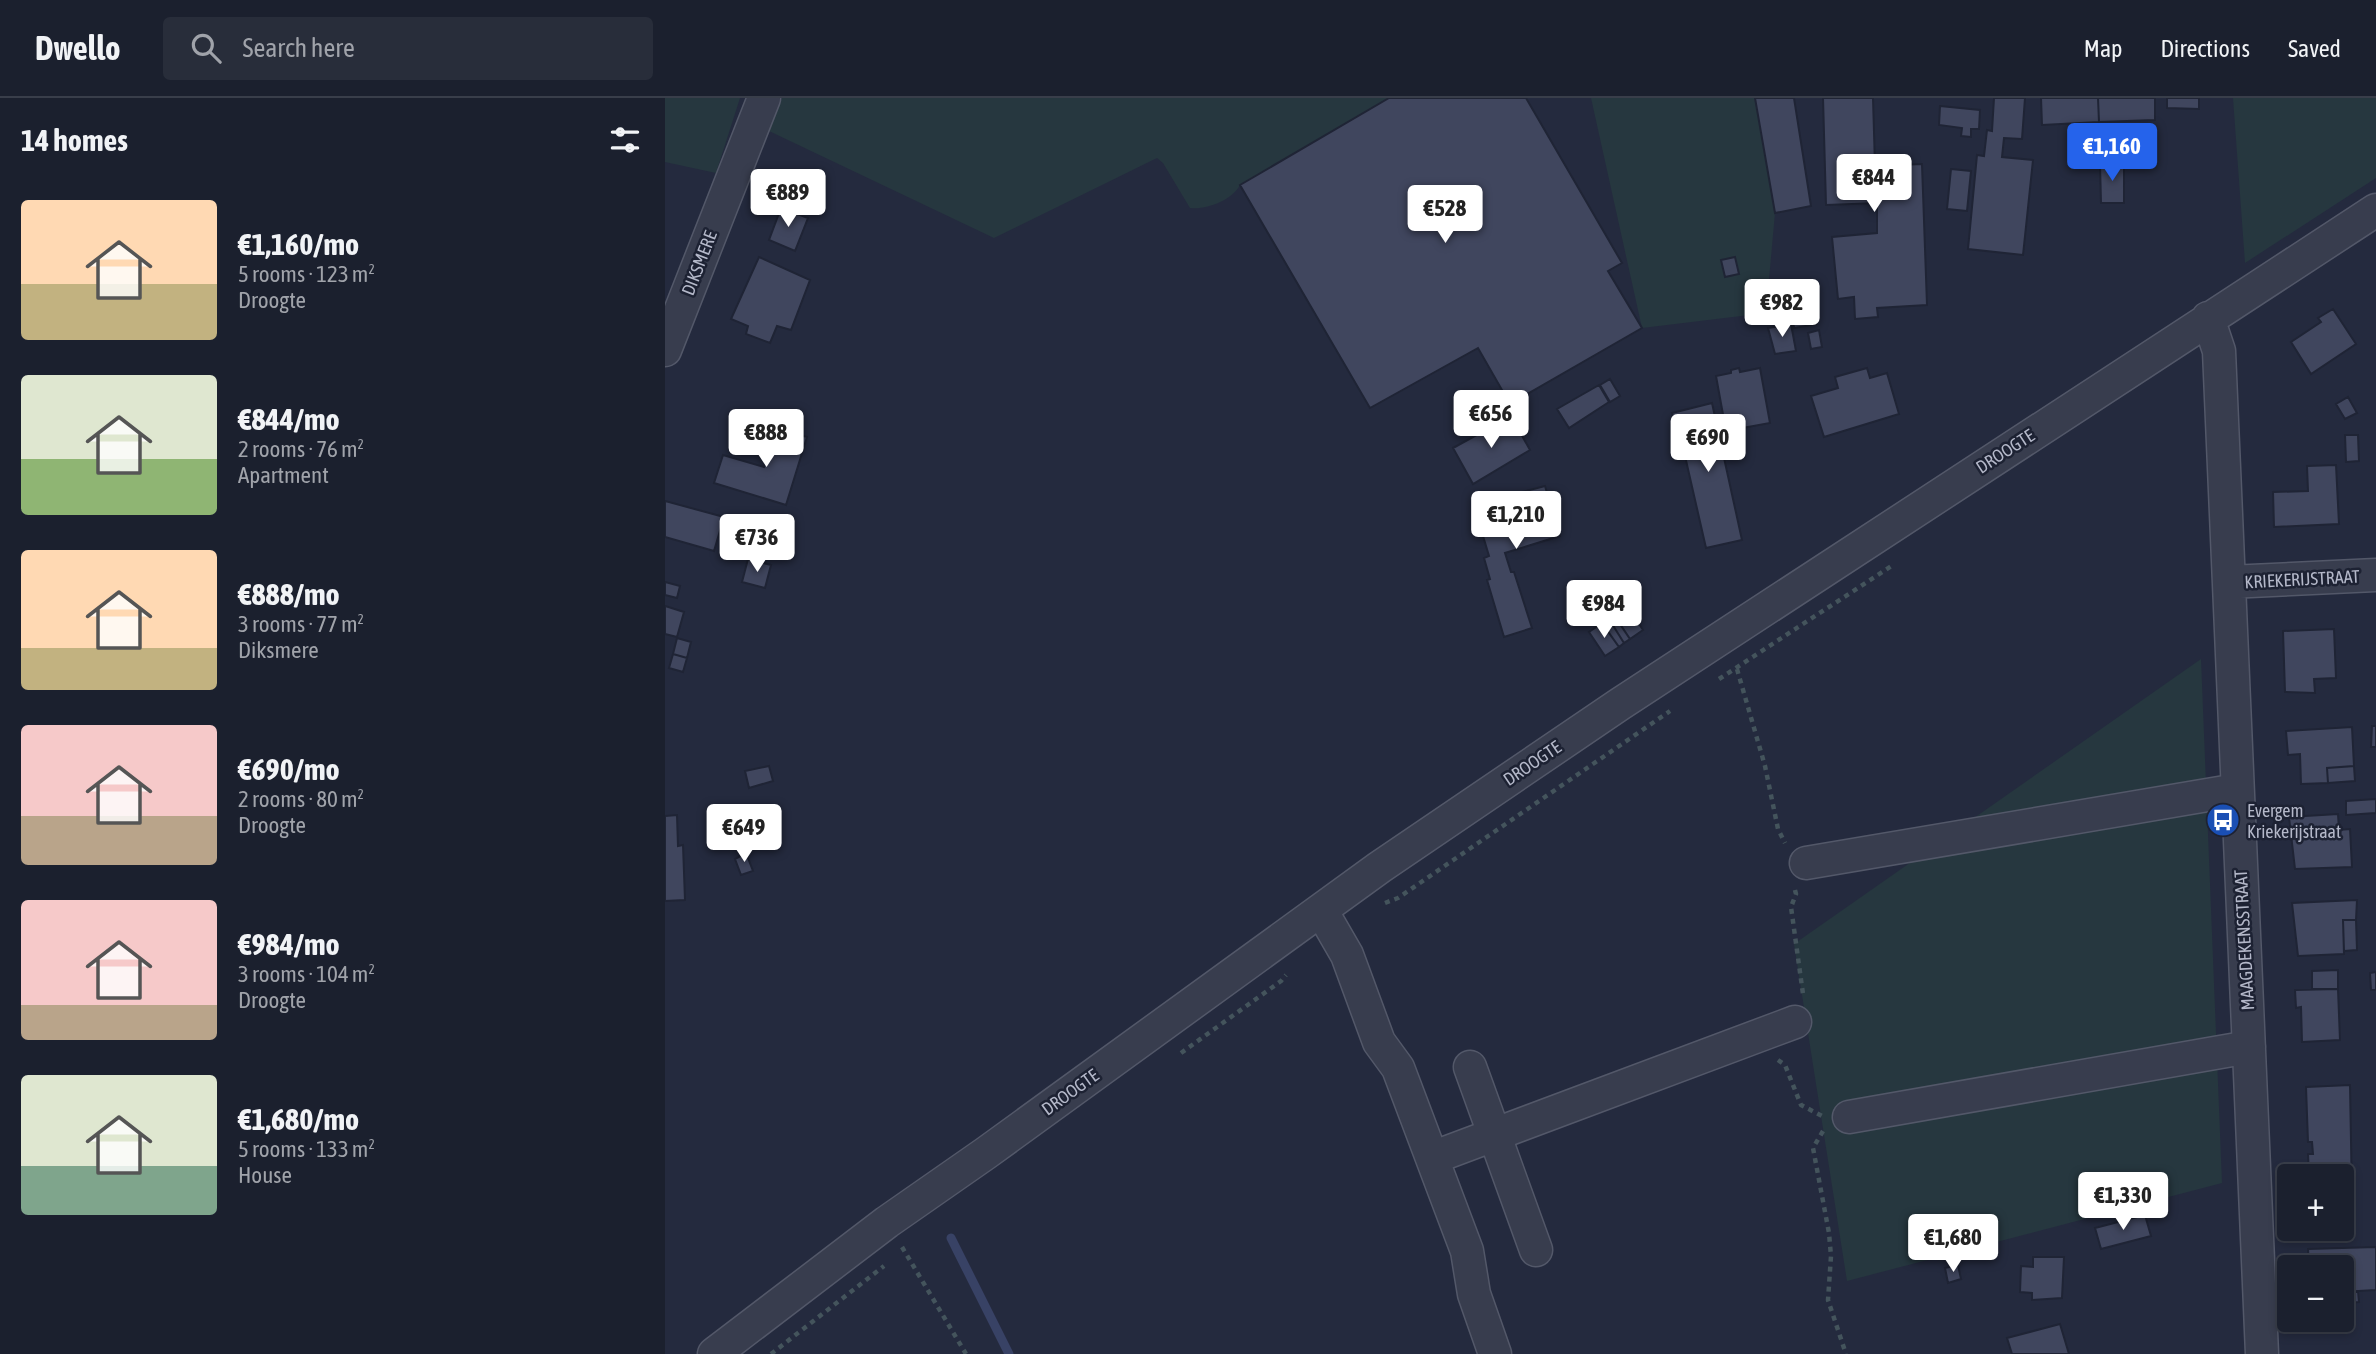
<!DOCTYPE html>
<meta charset="utf-8">
<style>
:root{--surface:#1b202e;--page:#282d3a;--text:#f1f3f6;--muted:#a0a3aa;--line:#393e4a;--accent:#2563eb}
body{margin:0;font-family:"Asap Condensed",sans-serif;background:var(--page);color:var(--text);height:100vh;display:flex;flex-direction:column;font-size:26px;white-space:nowrap}
*{box-sizing:border-box;margin:0}
p{font-size:23px;color:var(--muted)}
.icon{flex:none;width:38px;height:38px;fill:none;stroke:currentColor;stroke-width:2;stroke-linecap:round;stroke-linejoin:round}
.map{position:relative;flex:1;overflow:hidden}
.panel{display:flex;flex-direction:column;background:var(--surface);width:665px}
.panel>*{flex:none}
.tools{position:absolute;left:1612px;top:1066px;display:grid;gap:14px}
.tools a{display:grid;place-items:center;width:77px;height:77px;border-radius:7px;background:var(--surface);box-shadow:0 4px 10px #0003,0 0 0 2px var(--line);font-size:35px}
.price{position:absolute;translate:-50% -60px;padding:0 16px;border-radius:7px;background:#fff;color:#222;font-size:23px;line-height:46px;filter:drop-shadow(0 2px 4px #0008)}
.price::after{content:'';position:absolute;left:50%;top:42px;width:21px;height:16px;margin-left:-10px;background:inherit;clip-path:polygon(0 0,100% 0,50% 100%)}
.price.on{background:var(--accent);color:#fff}
ul{padding:0;list-style:none}
li{display:flex;align-items:center;gap:21px;height:175px;padding:0 21px}
li span{display:grid;place-items:center;flex:none;width:196px;height:140px;border-radius:7px;color:#555}
li>.icon{margin-inline-start:auto}
span .icon{width:84px;height:84px;fill:#fffc;stroke-width:1}
li b{font-size:30px}
h2{display:flex;justify-content:space-between;align-items:center;height:84px;padding:0 21px;font-size:30px}
header{display:flex;align-items:center;gap:42px;box-sizing:border-box;height:98px;padding:0 35px;background:var(--surface);border-bottom:2px solid var(--line)}
header strong{font-size:33px}
nav{display:flex;gap:38px;margin-inline-start:auto;font-size:24px}
.search{width:490px;height:63px;background:var(--page);display:flex;align-items:center;gap:18px;box-sizing:border-box;padding:0 24px;border-radius:7px;color:var(--muted);font-size:26px}
main{display:flex;flex:1;min-height:0}
.map>svg:first-child{display:block}
</style>
<header>
<strong>Dwello</strong>
<div class="search"><svg class="icon" aria-label="search" viewBox="0 0 24 24"><circle cx="10" cy="10" r="6"/><path d="M15 15l6 6"/></svg>Search here</div>
<nav><a>Map</a><a>Directions</a><a>Saved</a></nav>
</header>
<main>
<section class="panel">
<h2>14 homes<svg class="icon" aria-label="filters" viewBox="0 0 24 24"><path d="M4 7h16M4 17h16"/><circle cx="9" cy="7" r="2"/><circle cx="15" cy="17" r="2"/></svg></h2>
<ul>
<li><span style="background:linear-gradient(#ffd9b3 60%,#c2b280 0)"><svg class="icon" aria-label="home" viewBox="0 0 24 24"><path d="M3 11l9-7 9 7M6 9v11h12V9"/></svg></span><div><b>€1,160/mo</b><p>5 rooms · 123 m²</p><p>Droogte</p></div></li>
<li><span style="background:linear-gradient(#dfe7d0 60%,#8fb573 0)"><svg class="icon" aria-label="home" viewBox="0 0 24 24"><path d="M3 11l9-7 9 7M6 9v11h12V9"/></svg></span><div><b>€844/mo</b><p>2 rooms · 76 m²</p><p>Apartment</p></div></li>
<li><span style="background:linear-gradient(#ffd9b3 70%,#c2b280 0)"><svg class="icon" aria-label="home" viewBox="0 0 24 24"><path d="M3 11l9-7 9 7M6 9v11h12V9"/></svg></span><div><b>€888/mo</b><p>3 rooms · 77 m²</p><p>Diksmere</p></div></li>
<li><span style="background:linear-gradient(#f6c9c9 65%,#b9a48a 0)"><svg class="icon" aria-label="home" viewBox="0 0 24 24"><path d="M3 11l9-7 9 7M6 9v11h12V9"/></svg></span><div><b>€690/mo</b><p>2 rooms · 80 m²</p><p>Droogte</p></div></li>
<li><span style="background:linear-gradient(#f6c9c9 75%,#b9a48a 0)"><svg class="icon" aria-label="home" viewBox="0 0 24 24"><path d="M3 11l9-7 9 7M6 9v11h12V9"/></svg></span><div><b>€984/mo</b><p>3 rooms · 104 m²</p><p>Droogte</p></div></li>
<li><span style="background:linear-gradient(#dfe7d0 65%,#7fa58c 0)"><svg class="icon" aria-label="home" viewBox="0 0 24 24"><path d="M3 11l9-7 9 7M6 9v11h12V9"/></svg></span><div><b>€1,680/mo</b><p>5 rooms · 133 m²</p><p>House</p></div></li>
</ul>
</section>
<div class="map">
<svg width="1711" height="1256" viewBox="0 0 1711 1256">
<rect width="100%" height="100%" fill="#242a3e"/>
<path fill="#26373f" d="M0,0H75L51,75L0,64Z
M117,0H724L575,87C567,102 542,112 525,110L498,65L492,60L329,140L104,33Z
M926,0H1090L1110,115L1101,215L977,230Z
M1568,0H1711V80L1580,165Z
M1536,561L1557,1085L1182,1183L1129,846Z"/>
<g fill="none" stroke-linecap="round" stroke-linejoin="round">
<path stroke="#384265" stroke-width="9" d="M286,1140L344,1256"/>
</g>
<path fill="#40465e" stroke="#1f2435" stroke-width="2" d="M724,0H861L957,165L943,173L977,230L845,306L813,250L705,310L575,87Z
M1090,0H1129L1146,108L1110,115Z
M1158,0H1208L1210,68L1257,66L1262,207L1212,210L1213,219L1190,221L1189,199L1173,201L1167,139L1212,135V105L1161,107Z
M1329,0H1360L1357,41L1339,40L1337,59L1368,62L1358,157L1303,151L1312,57L1319,58L1322,32L1327,33Z
M1376,0H1433L1434,24L1377,27Z
M1433,0H1490V22L1434,24Z
M1502,0H1534V11L1502,10Z
M1275,8L1315,12L1314,31H1306V39L1296,38L1297,30L1274,27Z
M1435,66H1459V105H1436Z
M1286,71L1306,73L1302,113L1282,111Z
M116,110L143,120L130,153L104,142Z
M94,159L145,182L126,232L112,228L105,245L81,236L83,228L66,221Z
M1070,159L1074,176L1060,179L1056,162Z
M1145,187L1148,208L1130,211L1126,191Z
M1668,211L1691,246L1646,276L1626,244L1656,224L1653,220Z
M1149,215L1152,226L1129,230L1127,218Z
M1126,226L1131,253L1110,256L1103,230Z
M1154,232L1157,249L1146,251L1143,235Z
M1074,270L1075,274L1095,270L1105,325L1061,333L1051,278L1066,275V272Z
M1202,270L1205,280L1222,275L1234,316L1159,339L1146,298L1173,290L1170,279Z
M945,281L955,298L945,304L935,287Z
M934,287L944,304L904,330L892,311Z
M1683,299L1692,315L1680,321L1671,306Z
M1047,305L1077,442L1041,450L1020,358L1016,359L1007,315Z
M846,318L865,352L808,386L788,350Z
M110,330L142,339L121,407L49,385L58,357L99,369Z
M1680,337H1693L1694,363L1681,364Z
M1671,367L1674,426L1609,429L1608,394L1643,393L1642,368Z
M880,388L895,438L840,455L846,474H849L867,530L839,539L822,482L825,481L819,460L824,458L818,438L826,435L821,419L841,412L838,399Z
M0,403L59,419L49,453L0,439Z
M83,461L106,467L100,490L77,484Z
M0,484L15,488L12,500L0,497Z
M0,508L19,514L12,539L0,536Z
M963,509L978,532L965,541L949,517Z
M949,517L965,541L959,545L944,521Z
M944,521L959,545L954,549L937,525Z
M937,525L954,549L940,558L924,534Z
M1669,531L1671,580L1649,581L1650,595L1620,594L1618,533Z
M12,540L26,544L22,560L8,556Z
M8,556L22,560L18,574L4,570Z
M1707,628H1711V649H1706Z
M1687,629L1689,668L1662,670L1663,685L1636,686L1635,656L1623,657L1621,633Z
M104,668L108,683L84,690L80,673Z
M1689,668L1690,683L1663,685L1662,670Z
M1711,701V715L1681,717V703Z
M1673,716L1674,732L1685,731L1687,769L1630,771L1624,719Z
M12,717L13,748L18,747L20,802L0,803V718Z
M81,755L88,773L76,777L70,761Z
M1692,802L1691,822H1678L1679,856L1633,858L1627,805Z
M1678,822H1691L1692,852L1679,853Z
M1673,872V891H1647V873Z
M1711,874V892H1706L1705,875Z
M1673,891L1675,942L1637,944L1636,909L1631,910L1630,892Z
M1685,987L1687,1099H1676V1078H1644L1643,1056H1648L1647,1044H1643L1641,989Z
M1480,1117L1486,1138L1436,1151L1430,1130Z
M1711,1149V1192L1676,1194V1169H1644L1643,1151Z
M1368,1159H1399L1397,1200L1367,1202V1195L1355,1194L1356,1168L1368,1169Z
M1293,1167L1296,1181L1283,1185L1280,1170Z
M1693,1193L1694,1204L1676,1205V1194Z
M1395,1226L1404,1256H1347L1342,1240Z"/>
<g fill="none" stroke-linecap="round" stroke-linejoin="round">
<defs>
<path id="minor" d="M1543,220L1554,253L1597,1256
M0,252L99,0
M1564,484L1711,477
M1141,765L1572,692
M656,812L682,857L714,944L733,970L802,1153L809,1196L830,1256
M805,969L871,1152
M1184,1019L1584,949
M767,1060L1130,924
M49,1256L222,1124L321,1055L715,769L955,606L1711,112"/>
</defs>
<use href="#minor" stroke="#535869" stroke-width="35"/>
<path stroke="#44545c" stroke-width="4.5" stroke-dasharray="5 5" stroke-linecap="butt" d="M1072,571L1100,668L1113,731L1120,745
M1054,581L1228,467
M1130,792L1131,796L1126,809L1138,896
M720,805L733,800L1005,613
M516,955L616,883L621,877
M1113,962L1120,967L1136,1007L1157,1018
M1158,1033L1148,1050L1164,1135L1166,1158L1163,1202L1181,1256
M237,1149L301,1256
M106,1256L219,1168"/>
<use href="#minor" stroke="#383d4e" stroke-width="32"/>
</g>
<defs>
<symbol id="bus-disc" viewBox="-11 -11 22 22"><circle r="9.5" fill="#1a4fb4" stroke="#1d2233"/><path d="M-5-6H5V4H4V6H2V4H-2V6H-4V4H-5ZM-3.5-4V0h7V-4ZM-3.5 1.2v1.5H-2V1.2ZM2 1.2v1.5H3.5V1.2Z" fill="#fff"/></symbol>
</defs>
<g fill-rule="evenodd">
<use href="#bus-disc" x="1539" y="703" width="38" height="38"/>
</g>
<g text-anchor="middle" dominant-baseline="central" stroke-width="5" stroke-linejoin="round" paint-order="stroke">
<g font-size="18" fill="#b4b8c9" stroke="#1d2233">
<text transform="translate(34 165) rotate(-69)">DIKSMERE</text>
<text transform="translate(1340 353) rotate(-33)">DROOGTE</text>
<text transform="translate(1637 481) rotate(-3)">KRIEKERIJSTRAAT</text>
<text transform="translate(867 665) rotate(-34)">DROOGTE</text>
<text transform="translate(1579 842) rotate(-93)">MAAGDEKENSSTRAAT</text>
<text transform="translate(405 994) rotate(-36)">DROOGTE</text>
</g>
<g font-size="18" fill="#b4b8c9" stroke="#1d2233" text-anchor="start">
<text x="1582" y="712">Evergem<tspan x="1582" dy="21">Kriekerijstraat</tspan></text>
</g>
</g>
</svg>
<div class="tools">
<a>+</a>
<a>−</a>
</div>
<b class="price on" style="left:1447px;top:85px">€1,160</b>
<b class="price" style="left:1209px;top:116px">€844</b>
<b class="price" style="left:123px;top:131px">€889</b>
<b class="price" style="left:780px;top:147px">€528</b>
<b class="price" style="left:1117px;top:241px">€982</b>
<b class="price" style="left:826px;top:352px">€656</b>
<b class="price" style="left:101px;top:371px">€888</b>
<b class="price" style="left:1043px;top:376px">€690</b>
<b class="price" style="left:851px;top:453px">€1,210</b>
<b class="price" style="left:92px;top:476px">€736</b>
<b class="price" style="left:939px;top:542px">€984</b>
<b class="price" style="left:79px;top:766px">€649</b>
<b class="price" style="left:1458px;top:1134px">€1,330</b>
<b class="price" style="left:1288px;top:1176px">€1,680</b>
</div>
</main>
